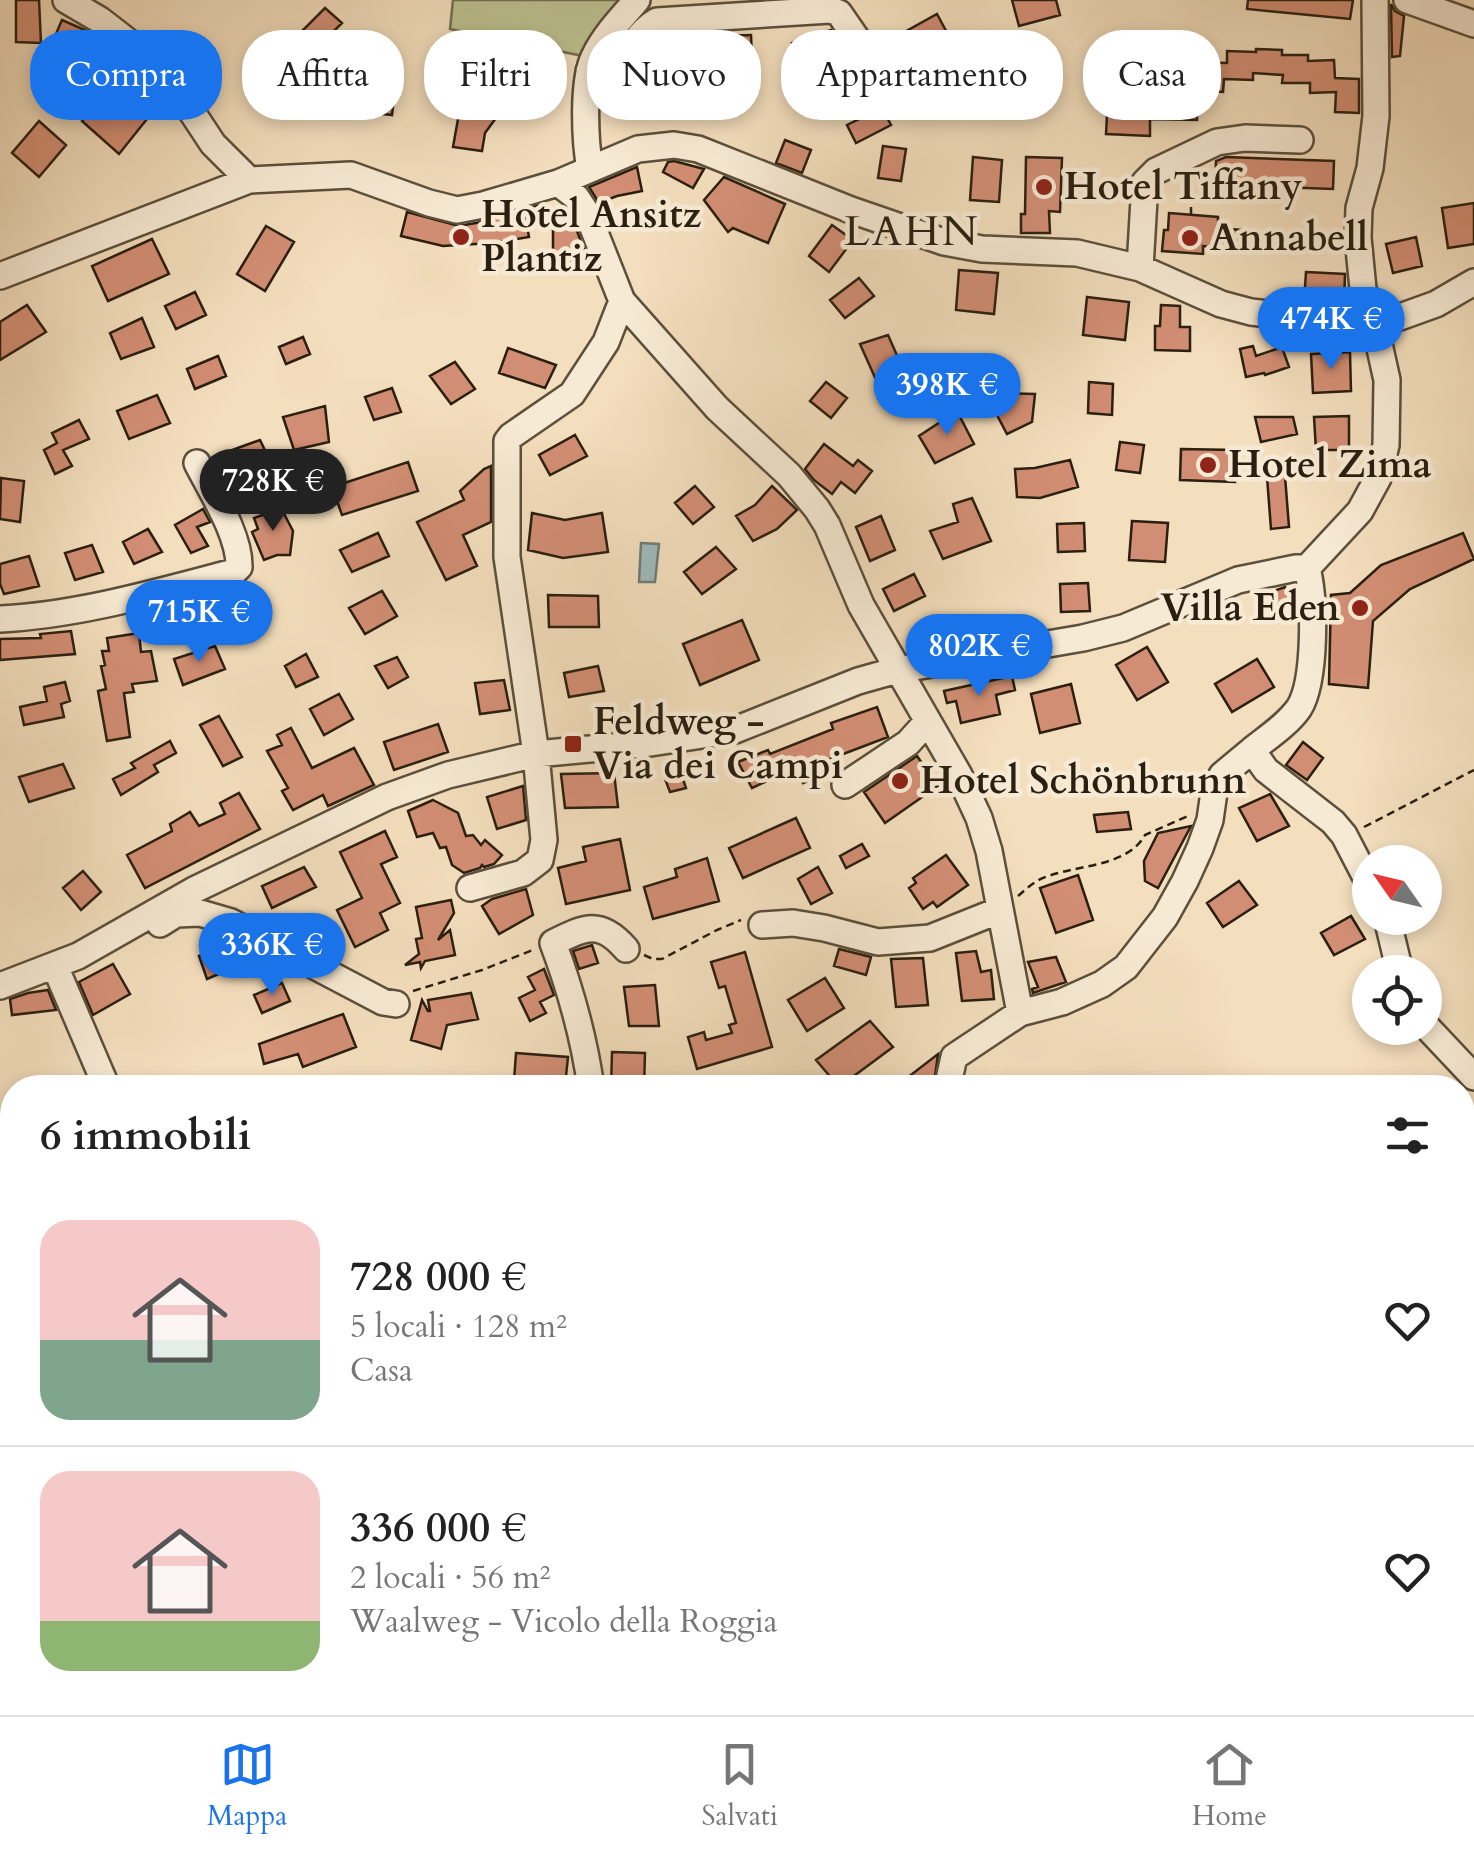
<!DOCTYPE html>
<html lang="it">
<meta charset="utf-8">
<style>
:root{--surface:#fff;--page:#f6f6f6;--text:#222;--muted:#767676;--line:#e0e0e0;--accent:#1a73e8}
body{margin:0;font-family:Cardo,serif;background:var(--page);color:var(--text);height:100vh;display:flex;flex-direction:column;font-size:38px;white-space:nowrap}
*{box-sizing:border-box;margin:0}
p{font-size:32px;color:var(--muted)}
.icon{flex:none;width:55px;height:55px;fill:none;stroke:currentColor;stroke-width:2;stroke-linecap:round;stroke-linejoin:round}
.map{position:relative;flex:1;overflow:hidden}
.details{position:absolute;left:0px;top:1075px;width:1475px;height:640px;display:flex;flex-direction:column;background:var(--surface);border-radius:40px 40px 0 0;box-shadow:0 5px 15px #0003}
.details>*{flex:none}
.banner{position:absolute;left:30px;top:30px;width:1415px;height:90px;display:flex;gap:20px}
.needle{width:65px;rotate:304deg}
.controls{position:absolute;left:1352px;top:845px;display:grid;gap:20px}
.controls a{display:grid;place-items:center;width:90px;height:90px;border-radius:50%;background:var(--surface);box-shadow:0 5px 15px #0003;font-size:50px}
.price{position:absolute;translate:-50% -85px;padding:0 22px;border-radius:35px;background:var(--accent);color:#fff;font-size:32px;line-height:65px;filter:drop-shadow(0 2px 5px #0008)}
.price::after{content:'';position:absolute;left:50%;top:60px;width:30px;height:22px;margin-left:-15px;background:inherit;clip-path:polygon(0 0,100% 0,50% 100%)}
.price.active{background:#222;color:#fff}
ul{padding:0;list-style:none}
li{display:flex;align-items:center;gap:30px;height:250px;padding:0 40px}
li+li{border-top:2px solid var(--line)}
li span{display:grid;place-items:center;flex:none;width:280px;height:200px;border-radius:30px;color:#555}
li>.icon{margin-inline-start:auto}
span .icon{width:120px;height:120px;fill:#fffc;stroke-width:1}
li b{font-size:42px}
h2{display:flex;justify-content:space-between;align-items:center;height:120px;padding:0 40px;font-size:42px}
.tag{padding:0 35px;border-radius:40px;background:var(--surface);box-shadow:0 5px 15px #0003;font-size:35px;line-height:90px}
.tag.active{background:var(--accent);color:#fff}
.tab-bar{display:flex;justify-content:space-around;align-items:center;height:140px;border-top:2px solid var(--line);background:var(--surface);font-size:28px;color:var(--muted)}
.tab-bar a{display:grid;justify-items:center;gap:5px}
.tab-bar .active{color:var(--accent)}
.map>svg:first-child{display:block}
</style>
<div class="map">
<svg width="1474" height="1715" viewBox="0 0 1474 1715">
<rect width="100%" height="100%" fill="#f3debd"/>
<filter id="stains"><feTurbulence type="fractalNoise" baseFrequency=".002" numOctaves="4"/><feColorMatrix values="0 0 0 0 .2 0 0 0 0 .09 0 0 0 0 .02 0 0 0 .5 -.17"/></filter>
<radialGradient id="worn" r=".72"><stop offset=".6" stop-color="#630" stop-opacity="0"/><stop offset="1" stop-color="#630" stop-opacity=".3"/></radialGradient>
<path fill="#bcc190" stroke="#737050" stroke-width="2.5" d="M453,0H637L593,58L450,29Z"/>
<path fill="#9fbabb" stroke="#707c77" stroke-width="2.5" d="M641,543L659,544L655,582H639Z"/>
<path fill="#d28e74" stroke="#2a1f10" stroke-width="2.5" d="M16,0H39L41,43L16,42Z
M1012,0H1056L1060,15L1019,26Z
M1248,0H1353L1350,19L1247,9Z
M1391,4L1395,11L1404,16L1400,56L1392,57Z
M325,8L342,23L318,47L303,30Z
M937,14L951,40L894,68L883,44Z
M62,20L87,31L68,74L44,62Z
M831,30L844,64L804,78L792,43Z
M751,35L752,60H756L758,89L749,88L748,95L672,99V105H657L658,114H627L626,106L618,104L616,80L624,75L641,74V69L662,68V64L686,63L685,58L716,56L717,36Z
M355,48L399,57L392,115L348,110Z
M1256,49L1282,50V55H1308V61L1334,60L1335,78L1359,79V113L1335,112L1336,92L1310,93V83H1282L1283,75L1253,73V80L1224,79L1223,92L1194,90L1195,62L1227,63V51L1256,52Z
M113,83L151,114L119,154L82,121Z
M484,89L504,107L485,133L482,151L453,147L458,119Z
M1169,90L1197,91V120L1150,119V136L1106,134L1107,115L1126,116L1127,103L1168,105Z
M882,108L891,125L856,143L847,125Z
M39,121L66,145L39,177L12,153Z
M785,140L811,150L802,173L776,163Z
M883,146L906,149L901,181L878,178Z
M973,157L1002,160L999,202L970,200Z
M1026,157L1062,158L1060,212L1049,211L1050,233H1021V214H1025Z
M1226,157L1334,161L1333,189L1215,185L1216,161Z
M674,161L704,169L693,188L663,172L668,162Z
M637,167L642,191L617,196L599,203L589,187Z
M724,177L785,204L768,243L733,228L728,232L704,200Z
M1474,203V244L1448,248L1442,208Z
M539,205L540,210L525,214L529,237L492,243L443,246L401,236L407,212L459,226L487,221Z
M562,206L574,223L585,252V268L553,263V208Z
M1169,213L1218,217V228L1253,231L1252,244L1217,242L1216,247L1203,246V254L1162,251L1164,230H1168Z
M832,225L853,240L829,272L809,256Z
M266,226L294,242L265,291L237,274Z
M1416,237L1422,266L1393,273L1386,244Z
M152,239L169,274L108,301L92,266Z
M959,270L998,273L994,314L956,310Z
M1306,272L1345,274L1344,304L1304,302Z
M859,278L874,296L845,318L830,300Z
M195,292L206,315L176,329L165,306Z
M1087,297L1129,302L1125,340L1083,335Z
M27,305L46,332L0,360V322Z
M1161,305L1180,306V327H1190V351L1155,350V326H1160Z
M142,318L154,347L121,359L110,333Z
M888,335L903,369L877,382L860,344Z
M303,337L310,354L286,364L279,347Z
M1253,346L1256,356L1282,347L1289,367L1265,375L1264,373L1246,377L1240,349Z
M508,348L556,365L545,388L499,373Z
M1350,352L1351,391L1313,393L1311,354Z
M218,356L226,376L195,389L187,369Z
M455,362L475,389L451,404L430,376Z
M826,382L847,398L831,418L810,401Z
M1089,382L1113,384L1112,415L1088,413Z
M392,388L401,412L374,420L365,397Z
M995,393L1035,394L1032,422L1007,434L989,400Z
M157,395L170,423L129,439L117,411Z
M325,406L329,442L294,450L283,417Z
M957,411L974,444L935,463L919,436Z
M1349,416V450H1316L1314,417Z
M1255,417H1293L1297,434L1261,442Z
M79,420L89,439L63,450L72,466L55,474L44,450L57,443L52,433Z
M575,435L587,456L550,475L539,455Z
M260,440L273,467L226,484L213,457Z
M1120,442L1144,445L1140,473L1116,470Z
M824,444L853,466L858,460L872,471L855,493L841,482L832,494L814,480L805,469Z
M1181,449L1236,450L1235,482L1180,480Z
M1070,460L1078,487L1040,498L1017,497L1015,469L1035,468Z
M408,462L418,491L342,515L332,487Z
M491,466V522L463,535L477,566L446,580L417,522L464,500L460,491L484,469Z
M1285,476L1289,527L1271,529L1267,477Z
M1,478L24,481L20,522L0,519Z
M695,486L714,507L693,524L675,503Z
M772,486L797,510L777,529L753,541L736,516L755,505Z
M972,498L991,541L943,559L930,531L958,522L953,504Z
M281,508L293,531L290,555H277L264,560L252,532L258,529L254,518Z
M203,509L210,522L197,527L208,546L191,553L175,525Z
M532,513L565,520L602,513L608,552L563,558L528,550Z
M881,516L895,550L870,561L856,527Z
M1132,521L1168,523L1165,562L1129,560Z
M1084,523L1085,551L1058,552L1057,524Z
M148,529L162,552L134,564L123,542Z
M378,533L389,556L352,572L340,550Z
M1463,533L1474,559L1410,589L1373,621L1368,688L1329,684L1331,595L1350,593L1381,565Z
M92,545L103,572L75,580L65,553Z
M716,547L736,569L702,594L684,572Z
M29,556L39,586L4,594L0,584V564Z
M914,574L925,596L894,611L883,589Z
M1088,583L1090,611L1061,612L1060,584Z
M1285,587L1293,612L1270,620L1262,595Z
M226,591L232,610L197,621L190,601Z
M382,591L397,616L365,634L349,608Z
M548,595L598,596L599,627H549Z
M742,620L759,660L700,685L683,644Z
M71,631L75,654L0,660V639L41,638L40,634Z
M139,633L141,652L151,651L157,681L132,684L134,692L124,693L130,737L107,741L98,691L106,689L101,666L105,665L102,651H109L107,638Z
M215,646L225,669L183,685L174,659Z
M1147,647L1168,682L1137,700L1116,665Z
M306,654L318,677L296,687L285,666Z
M397,657L408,677L388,688L375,666Z
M1257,659L1274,687L1232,712L1215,684Z
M598,666L604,691L569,697L564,673Z
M1012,676L1015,690L996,695L1000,714L961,723L956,701L947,703L944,691Z
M504,680L510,710L480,714L475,683Z
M65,682L70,701L61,704L64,717L24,725L20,707L47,701L44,687Z
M1071,684L1080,723L1040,733L1031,694Z
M339,694L353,719L324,735L310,709Z
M877,707L888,737L830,759L834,770L803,783L797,767L752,788L738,762L768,750L770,754L833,729L831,723Z
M219,716L242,757L223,766L200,725Z
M438,724L448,752L394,770L384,742Z
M291,728L312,768L354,748L374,785L328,806L323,795L293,810L282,791L288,788L267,751L282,745L277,735Z
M170,741L176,753L154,765L158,772L121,795L113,779L135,768L131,763Z
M1303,742L1323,758L1307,780L1286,765Z
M917,756L938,786L885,823L864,792Z
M63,764L74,788L29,802L19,777Z
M679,767L686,788L670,792L662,771Z
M614,773L618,807L565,808L561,774Z
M523,786L526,820L497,829L487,797Z
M239,793L260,829L145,888L127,855L172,831L170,824L190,812L199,826L225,814L220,803Z
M1270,794L1289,826L1257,841L1239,808Z
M433,800L458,813L466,836L473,835L481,845L485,840L502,855L494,864L484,867L482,865L480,868L464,873L452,865L446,847L440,848L433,833L417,837L408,811Z
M1128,812L1131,829L1097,832L1094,815Z
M796,818L810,848L743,878L729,848Z
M1191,826L1158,888L1145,881L1144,861L1158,833Z
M385,831L397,857L381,864L400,903L380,913L388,930L355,947L337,910L362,898L340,852Z
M620,839L630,890L566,904L558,868L586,861L583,847Z
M862,844L869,856L846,868L840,856Z
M946,855L968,885L937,907L933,902L923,909L909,888L916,883L913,878Z
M707,858L719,901L653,919L644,887L677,877L675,869Z
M304,867L316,887L272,908L262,886Z
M818,867L832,893L811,904L798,879Z
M83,871L101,892L81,910L63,888Z
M1078,875L1093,920L1056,933L1040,888Z
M1239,881L1257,905L1223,927L1207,903Z
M526,889L533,915L499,934L482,906L492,899Z
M451,900L454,913L438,940L450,930L455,955L425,961L421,968L420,962L405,965L419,954L416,939L422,938L416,907Z
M1351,916L1365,939L1334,955L1321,933Z
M226,945L235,967L207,979L199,956Z
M592,945L598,963L579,969L573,951Z
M839,949L871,957L866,975L834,966Z
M976,951L981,972L991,970L994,999L962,1001L956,953Z
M745,952L772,1047L697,1069L688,1037L704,1032L706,1040L732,1033L729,1025L736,1023L725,986L719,988L711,962Z
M1056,957L1066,982L1033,993L1032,989L1038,987L1028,962Z
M923,958L928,1005L896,1007L891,959Z
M113,964L130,994L93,1015L79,982Z
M544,969L554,995L540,1002L546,1013L530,1021L519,998L535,990L528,977Z
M825,978L844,1008L807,1031L788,1000Z
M282,983L290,1001L262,1013L254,995Z
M655,985L659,1026H629L624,987Z
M48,990L56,1010L12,1015L10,999L28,993Z
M471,993L478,1019L447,1025L441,1049L411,1040L422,1000L428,1011H430L428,1000Z
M343,1014L356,1047L303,1067L298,1054L264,1064L259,1044Z
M870,1021L893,1047L839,1087L816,1060Z
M612,1052L645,1053L644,1088H611Z
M516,1053L568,1057L565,1086L514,1081Z
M938,1054L934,1083L928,1088H894Z
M12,1127V1162L0,1166V1130Z
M0,1270H12V1295L0,1296Z
M35,1702H73L74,1715H37Z
M351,1702H386L387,1715H351Z
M520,1702H543L545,1715H516L515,1704Z"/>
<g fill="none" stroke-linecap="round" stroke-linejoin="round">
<defs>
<path id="minor" d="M66,0L100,20L149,58L176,88L213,144L249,180
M1407,0L1474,24
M589,71C595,70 601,70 606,67C628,58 637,32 657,21L830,10L839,13L859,42
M590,169C585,142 582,81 594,57C604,36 621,18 637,0
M558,183L576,197L588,215L622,301L717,408L789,475L817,509L827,525L861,605L959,775L979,818L989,851L1020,1013
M1140,268L1145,182L1156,171L1217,142L1245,138L1300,140
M0,276L249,180L351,175L429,203L457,210L483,205L558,183L638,149L674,145L698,149L851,210L944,242L982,249L1077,253L1140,268L1221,304L1251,312L1375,326L1436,304L1474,282
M1307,568C1315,599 1316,681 1299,708C1287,725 1268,737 1252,750L1266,770L1333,822L1344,835L1370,885
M0,619C79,615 158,592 234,572L239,567C240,535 211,491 197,463
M845,785L908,743L927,722
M470,888L523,873L540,860L544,840L536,754L507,557V441L511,436L572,394L606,342L622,301
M1387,918L1400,972
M160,924L176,914L200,913L231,922L383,1002L396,1004
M762,925L793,923L824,928L878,942L930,938L1000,910
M60,978L107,1088
M0,986L78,956L194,890L387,797L448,775L536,754L644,744L735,730L858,681L897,670L1083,638L1123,628L1238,580L1296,568H1307L1360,511L1378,478L1386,445L1387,380L1375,326L1363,289L1358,238L1359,208L1370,168L1376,116L1375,0
M1425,1025L1474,1077
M591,1088C584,1037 571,991 553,943C585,927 600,919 626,949
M950,1088V1075L954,1057L1020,1013L1062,1002L1102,984L1126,967L1165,917L1185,881L1200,848L1210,820L1214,792L1222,775L1252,750
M0,1615L12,1613
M498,1702L500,1715
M757,1702L807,1715
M1090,1702L1093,1715
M657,1715L699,1702
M923,1715L928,1702"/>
</defs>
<use href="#minor" stroke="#5c4f3b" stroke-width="30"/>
<path stroke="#2a1f10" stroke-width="2.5" stroke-dasharray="8 5" stroke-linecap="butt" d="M1191,215V204
M1364,827L1474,770
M1018,896C1024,891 1030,885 1037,881C1067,864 1126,870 1145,835L1188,816
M644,955L653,959H662L717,930L741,920
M413,991L482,970L533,950"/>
<use href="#minor" stroke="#f7ead4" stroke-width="25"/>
</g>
<g fill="#8f2418" stroke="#f7ead4" stroke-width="4">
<circle cx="1044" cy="187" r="10"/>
<circle cx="461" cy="237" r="10"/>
<circle cx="1190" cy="238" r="10"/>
<circle cx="1208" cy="465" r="10"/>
<circle cx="1360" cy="608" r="10"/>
<rect x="563" y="734" width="20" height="20" rx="5"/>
<circle cx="900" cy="781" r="10"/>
</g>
<g text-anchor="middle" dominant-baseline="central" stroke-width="9" stroke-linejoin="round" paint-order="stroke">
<g font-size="38" font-weight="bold" fill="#2a1f10" stroke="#f7ead4" text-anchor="start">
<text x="1064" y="187">Hotel Tiffany</text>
<text x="481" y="215">Hotel Ansitz<tspan x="481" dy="44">Plantiz</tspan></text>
<text x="1210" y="238">Annabell</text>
<text x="1228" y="465">Hotel Zima</text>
<text x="1340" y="608" text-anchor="end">Villa Eden</text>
<text x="593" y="722">Feldweg -<tspan x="593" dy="44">Via dei Campi</tspan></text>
<text x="920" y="781">Hotel Schönbrunn</text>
</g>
<g font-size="42" letter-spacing="2.5" fill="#2a1f10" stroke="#f7ead4">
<text x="912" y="231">LAHN</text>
</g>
</g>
<rect width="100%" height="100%" filter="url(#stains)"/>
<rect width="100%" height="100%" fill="url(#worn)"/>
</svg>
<div class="controls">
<a><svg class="needle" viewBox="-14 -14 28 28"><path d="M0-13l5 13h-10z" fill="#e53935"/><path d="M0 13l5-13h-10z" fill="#767676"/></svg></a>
<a><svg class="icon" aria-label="locate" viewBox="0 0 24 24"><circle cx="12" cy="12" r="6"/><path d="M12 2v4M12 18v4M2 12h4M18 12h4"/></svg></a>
</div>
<b class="price" style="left:1331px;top:372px">474K €</b>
<b class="price" style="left:947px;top:438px">398K €</b>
<b class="price active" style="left:273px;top:534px">728K €</b>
<b class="price" style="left:199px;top:665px">715K €</b>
<b class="price" style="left:979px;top:699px">802K €</b>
<b class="price" style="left:272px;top:998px">336K €</b>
<div class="banner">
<a class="tag active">Compra</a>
<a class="tag">Affitta</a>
<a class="tag">Filtri</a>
<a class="tag">Nuovo</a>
<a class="tag">Appartamento</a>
<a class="tag">Casa</a>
</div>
<section class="details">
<h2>6 immobili<svg class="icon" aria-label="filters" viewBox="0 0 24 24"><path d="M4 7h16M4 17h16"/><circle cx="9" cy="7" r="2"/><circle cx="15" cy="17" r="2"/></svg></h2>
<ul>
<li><span style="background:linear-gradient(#f6c9c9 60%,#7fa58c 0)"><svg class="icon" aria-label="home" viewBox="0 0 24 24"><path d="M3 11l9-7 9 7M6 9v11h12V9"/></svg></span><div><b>728 000 €</b><p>5 locali · 128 m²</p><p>Casa</p></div><svg class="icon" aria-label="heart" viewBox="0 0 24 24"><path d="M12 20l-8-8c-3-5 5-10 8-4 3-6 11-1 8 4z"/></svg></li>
<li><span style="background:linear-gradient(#f6c9c9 75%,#8fb573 0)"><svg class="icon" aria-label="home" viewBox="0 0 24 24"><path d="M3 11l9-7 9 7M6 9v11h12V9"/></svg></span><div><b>336 000 €</b><p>2 locali · 56 m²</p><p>Waalweg - Vicolo della Roggia</p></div><svg class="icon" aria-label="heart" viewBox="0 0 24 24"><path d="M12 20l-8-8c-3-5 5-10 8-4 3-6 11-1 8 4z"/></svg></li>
</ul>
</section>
</div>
<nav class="tab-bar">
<a class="active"><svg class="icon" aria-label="map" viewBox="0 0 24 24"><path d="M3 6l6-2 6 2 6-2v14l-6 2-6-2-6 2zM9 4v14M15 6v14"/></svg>Mappa</a>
<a><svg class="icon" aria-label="saved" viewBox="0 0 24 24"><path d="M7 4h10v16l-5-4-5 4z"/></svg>Salvati</a>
<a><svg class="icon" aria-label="home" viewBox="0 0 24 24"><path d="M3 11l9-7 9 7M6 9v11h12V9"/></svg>Home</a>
</nav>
